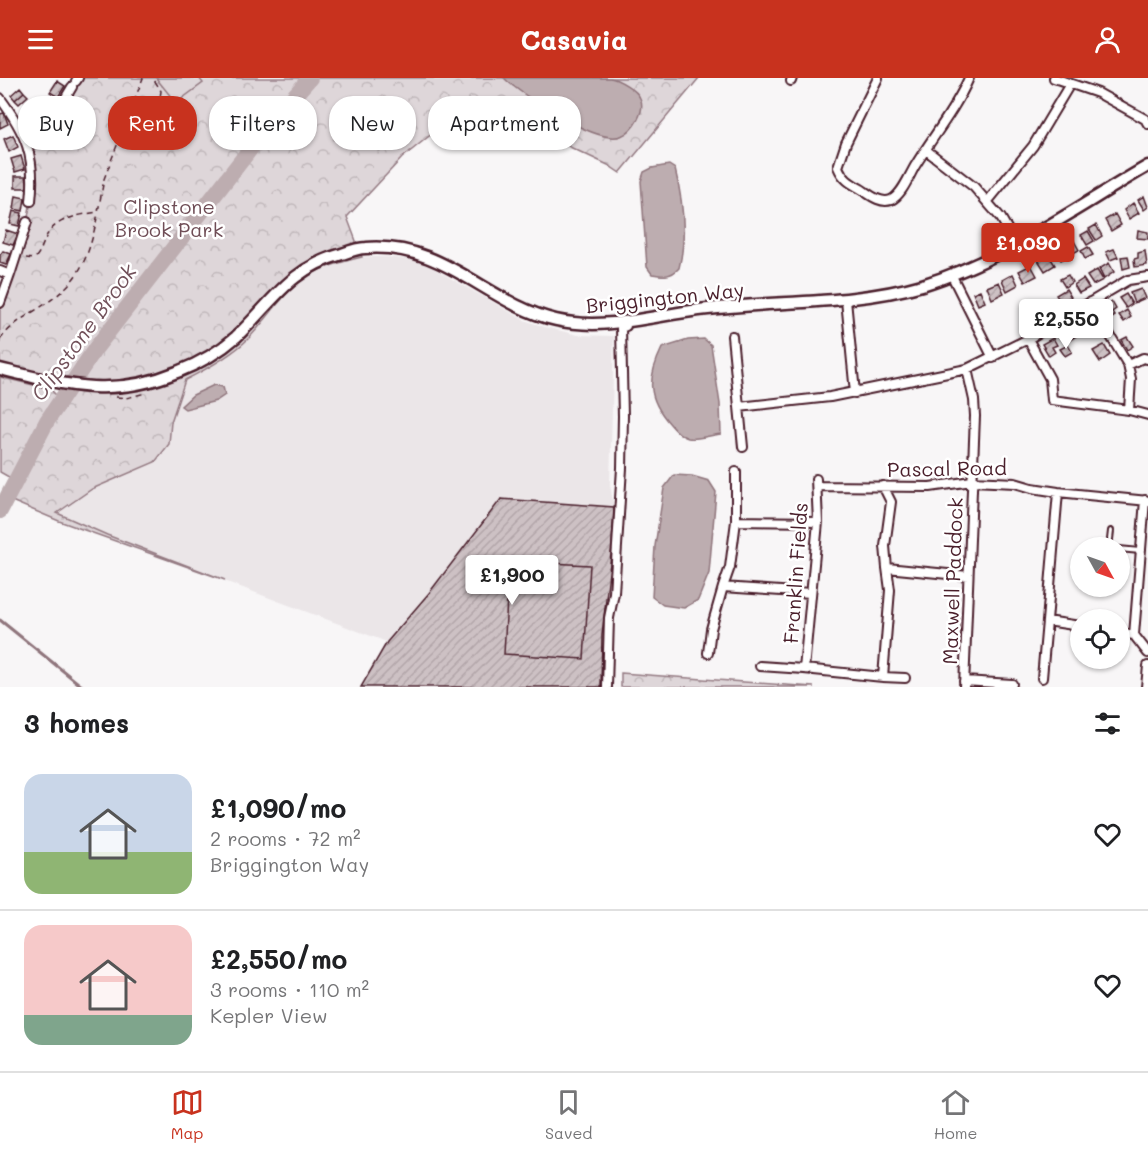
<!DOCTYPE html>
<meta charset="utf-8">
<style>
:root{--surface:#fff;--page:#f6f6f6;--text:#202124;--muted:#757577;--line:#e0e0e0;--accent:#c8321e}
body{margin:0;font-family:Mali,sans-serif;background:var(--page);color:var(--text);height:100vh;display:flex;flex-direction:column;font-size:22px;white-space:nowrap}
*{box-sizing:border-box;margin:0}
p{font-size:20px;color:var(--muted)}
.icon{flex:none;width:33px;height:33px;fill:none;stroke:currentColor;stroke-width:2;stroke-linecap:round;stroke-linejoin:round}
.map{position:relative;height:609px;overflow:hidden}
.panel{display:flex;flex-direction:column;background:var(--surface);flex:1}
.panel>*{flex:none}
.guide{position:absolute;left:18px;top:18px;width:600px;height:54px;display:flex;gap:12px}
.needle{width:39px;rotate:130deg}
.controls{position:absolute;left:1070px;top:459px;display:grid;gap:12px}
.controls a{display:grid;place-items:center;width:60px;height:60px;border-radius:50%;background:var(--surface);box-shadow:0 2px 4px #0004;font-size:30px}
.price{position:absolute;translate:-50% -51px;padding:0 14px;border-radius:6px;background:#fff;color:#222;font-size:20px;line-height:39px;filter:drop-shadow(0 2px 3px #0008)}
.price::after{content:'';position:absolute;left:50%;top:36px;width:18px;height:14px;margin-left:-9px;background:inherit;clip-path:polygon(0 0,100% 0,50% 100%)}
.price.current{background:var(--accent);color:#fff}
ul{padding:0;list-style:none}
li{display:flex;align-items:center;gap:18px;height:150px;padding:0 24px}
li+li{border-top:2px solid var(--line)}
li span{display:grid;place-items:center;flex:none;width:168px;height:120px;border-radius:18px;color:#555}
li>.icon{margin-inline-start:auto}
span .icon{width:72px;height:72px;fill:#fffc;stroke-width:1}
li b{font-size:26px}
h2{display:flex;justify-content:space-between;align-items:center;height:72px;padding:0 24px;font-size:26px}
.pill{padding:0 21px;border-radius:24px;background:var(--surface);box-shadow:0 2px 4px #0004;font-size:21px;line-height:54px}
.pill.current{background:var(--accent);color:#fff}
header{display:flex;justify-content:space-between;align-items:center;height:78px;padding:0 24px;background:var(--accent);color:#fff;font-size:27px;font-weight:700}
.dock{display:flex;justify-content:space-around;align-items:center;height:84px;border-top:2px solid var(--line);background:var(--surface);font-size:16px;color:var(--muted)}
.dock a{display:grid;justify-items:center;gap:3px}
.dock .current{color:var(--accent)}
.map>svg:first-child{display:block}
</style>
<header><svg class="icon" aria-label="menu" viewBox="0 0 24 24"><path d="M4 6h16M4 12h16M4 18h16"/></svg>Casavia<svg class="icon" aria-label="person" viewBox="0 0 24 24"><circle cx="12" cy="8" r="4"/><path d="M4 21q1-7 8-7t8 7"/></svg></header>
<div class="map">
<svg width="1148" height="609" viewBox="0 0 1148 609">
<defs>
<pattern id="forest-crowns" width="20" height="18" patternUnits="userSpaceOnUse" patternTransform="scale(1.5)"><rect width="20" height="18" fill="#ded6d9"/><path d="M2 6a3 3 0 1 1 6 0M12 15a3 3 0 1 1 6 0" fill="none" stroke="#c0b7ba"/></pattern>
<pattern id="building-hatch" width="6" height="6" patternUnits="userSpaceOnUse" patternTransform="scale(1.5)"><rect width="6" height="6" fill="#cdc1c4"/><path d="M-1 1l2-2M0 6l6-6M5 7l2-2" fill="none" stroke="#b2a5a9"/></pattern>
</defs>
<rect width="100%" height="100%" fill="#f8f6f7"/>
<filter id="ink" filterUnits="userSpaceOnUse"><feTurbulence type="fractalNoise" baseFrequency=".0167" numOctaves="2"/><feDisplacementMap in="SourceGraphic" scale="12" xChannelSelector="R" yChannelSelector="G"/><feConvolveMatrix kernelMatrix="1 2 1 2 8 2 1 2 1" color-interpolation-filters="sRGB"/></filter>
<g filter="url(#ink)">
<path fill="#ebe6e8" d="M362,179H388L412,182L431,189L524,242L545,249L578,257L614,258L610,407L614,429L501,421L429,515L387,564L182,487L54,441L56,435L92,412L155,384L169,366L171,344L185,302L224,280L247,262L271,233L308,197L339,185Z"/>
<path fill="url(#forest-crowns)" stroke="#947a82" stroke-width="1.5" d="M78,0H699L620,95L608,87L538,54L494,25L469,26L402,80L347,139L362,179C345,183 325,188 309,197C286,210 267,242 248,261C231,278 207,291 185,302L171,344L169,366L155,384L92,411L57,435L107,457L225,502L59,443L7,421L16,403L0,394V299L50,311L57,318L64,309L0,290V225L27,144L31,123L26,63L40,58Z
M621,595L814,609H621Z"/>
<path fill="#ded6d9" stroke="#947a82" stroke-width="1.5" d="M156,0H199L203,5L176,25Z"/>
<path fill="#bdadb0" stroke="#8f747b" stroke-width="1.5" d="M504,0C528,0 553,0 578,0C588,0 600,0 610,0C618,1 637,12 640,20C646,32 634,53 621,58C597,67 521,17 504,0Z
M669,87L675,91C683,123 687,158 679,190C671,199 664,198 652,196L647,189L641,103L644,94L652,90Z
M704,261L711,267L720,326L721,356C711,357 697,362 688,360C681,358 674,351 670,346C647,320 647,301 662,270L688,262Z
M214,307L223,309L225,317L216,323L185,331L181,328L193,317Z
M674,397L692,398L709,403L716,414L709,495L698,522L684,530L663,527L652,519L655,468L664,410Z"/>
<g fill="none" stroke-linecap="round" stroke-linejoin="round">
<path stroke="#8f747b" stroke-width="3" d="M0,542L83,609"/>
<path stroke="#bdadb0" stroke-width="16" d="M0,433L47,343L95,271L272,43L310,0"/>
</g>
<path fill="url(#building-hatch)" stroke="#4a1f2b" stroke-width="1.5" d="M57,3L65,8L58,19L50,14Z
M20,9L24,14L15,22L11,17Z
M24,14L28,18L19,26L15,22Z
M47,19L56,25L50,36L40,30Z
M4,35L8,46L0,50V36Z
M33,37L35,40L39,37L45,43L35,51L27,42Z
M13,57L18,69L9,74L4,61Z
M21,78L25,91L15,94L11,81Z
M15,98H26L28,110H15Z
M16,118L25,120L23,133L14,131Z
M1144,118L1148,129L1144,132L1138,122Z
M1133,125L1139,135L1129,141L1124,132Z
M13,133L22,135L19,148L10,146Z
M1115,136L1121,147L1111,153L1105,142Z
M1096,147L1102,158L1096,162L1089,151Z
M6,152L18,156L13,167L3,164Z
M1138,152L1148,154V161L1137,160Z
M1088,153L1094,163L1087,167L1081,157Z
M1073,161L1079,172L1073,175L1066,165Z
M1064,166L1070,177L1061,182L1056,173Z
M1088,169L1093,177L1085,181L1081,173Z
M1114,171L1118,179L1110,182L1106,174Z
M3,173L11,176L6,187L0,185V177Z
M1145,173L1147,187L1135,189L1134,181L1138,180V175Z
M1048,176L1055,187L1045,193L1038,182Z
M1128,178L1130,189L1123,191L1121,179Z
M1109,185L1114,194L1104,201L1099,191Z
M1031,187L1037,198L1025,204L1019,193Z
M1097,192L1103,202L1093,207L1087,198Z
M1013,196L1018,207L1007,213L1002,202Z
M1068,197L1072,204L1065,209L1060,201Z
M1083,201L1089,210L1079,215L1074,207Z
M999,204L1004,215L992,221L987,209Z
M1066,211L1071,219L1062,226L1056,217Z
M1141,211L1145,220L1134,225L1130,215Z
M980,212L985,224L978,227L973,215Z
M1126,216L1132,226L1126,230L1119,220Z
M1112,224L1116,231L1112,234L1115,238L1109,242L1102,231Z
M1127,232L1131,239L1124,244L1119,237Z
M1086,240L1093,251L1087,255L1084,251L1080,253L1076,246Z
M1071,249L1076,258L1067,264L1061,255Z
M1127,259L1133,268L1127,272L1121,262Z
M1053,260L1057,267L1052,269L1055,274L1049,278L1042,266Z
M1068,267L1072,274L1065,278L1060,271Z
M1104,267L1110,277L1100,284L1093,273Z
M501,421L614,429L612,467L602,557L601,609H361L387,564L429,515Z
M509,483L590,487L584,581L504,576Z"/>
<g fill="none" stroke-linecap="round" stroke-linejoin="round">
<defs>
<path id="lane" d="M1109,470L1111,453
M1119,471L1140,473"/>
<path id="street" d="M878,0L846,65L838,89C843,101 850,105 861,111C869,116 880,126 891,122C902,117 909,98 915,88C933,58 955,32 969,0
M1054,0L1098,15L1145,41L1148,46
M76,3L78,0
M791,3L792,0
M0,20C26,55 36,79 31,123
M26,63L40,58L47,51L72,9
M926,72L974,109L1001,140L1016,166
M988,123L1033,68L1070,6
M0,193L10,197L0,225
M951,196L993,280
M10,197L27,144
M846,222L855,315
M1090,224L1128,287L1131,301L1129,332
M732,258L743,369
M1028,261L1050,301L1052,322L1129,332L1148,337
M1128,287L1143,280L1148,281
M739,329L830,319L967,291L1028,261L1128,202L1148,199
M817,408L930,409L972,403L1015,405L1032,410L1058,414L1148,423
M883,408L891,424L885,468L887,490
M1058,414L1047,543L1080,548
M736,443V394
M811,515L723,509L730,489L736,443L818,444
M1119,555L1134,557L1145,422
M1134,557L1148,575
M708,575L711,551L723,509
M760,588L804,591L883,599L890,512L887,490L968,498
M804,591L818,444L816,401
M883,599L905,600
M1042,600L1047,543
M964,603L1012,606
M607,609L609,540L614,515L622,390L623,338L621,250L626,248V243
M964,609L975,338L974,322L967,291
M1146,609L1148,588"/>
<path id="secondary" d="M0,291C65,307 112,321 177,294C198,286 219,274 236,259C273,224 289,191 342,176C350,173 358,170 366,170C445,164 487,226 556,242C604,253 651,238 699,232C773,222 849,228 922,207C1004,182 1075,130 1148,88"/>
</defs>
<use href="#lane" stroke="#4a1f2b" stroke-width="8"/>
<use href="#street" stroke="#4a1f2b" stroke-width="12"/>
<use href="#secondary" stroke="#4a1f2b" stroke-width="15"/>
<path stroke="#4a1f2b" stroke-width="1.5" stroke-dasharray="6 4.5" stroke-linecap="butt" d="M127,41L141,47C156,42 159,27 161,13L153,0
M26,180L34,181L36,179C41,173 43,165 47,157C57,140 79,137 98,134L104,101L143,0
M0,262C11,247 23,240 39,230C80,205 89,180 98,135
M116,319L126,320L146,315"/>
<use href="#lane" stroke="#fff" stroke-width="4"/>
<use href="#street" stroke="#fff" stroke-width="8"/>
<use href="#secondary" stroke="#fff" stroke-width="10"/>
</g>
</g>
<g text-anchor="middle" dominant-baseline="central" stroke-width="5" stroke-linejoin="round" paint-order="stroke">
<g font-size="20" fill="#6f4d56" stroke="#fff">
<text x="169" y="128">Clipstone<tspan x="169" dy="23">Brook Park</tspan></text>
</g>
<g font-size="20" fill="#4a1f2b" stroke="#fff">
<text transform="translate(665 219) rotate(-6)">Briggington Way</text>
<text transform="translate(947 390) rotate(-1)">Pascal Road</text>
<text transform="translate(795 495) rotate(-86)">Franklin Fields</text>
<text transform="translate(952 503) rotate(-88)">Maxwell Paddock</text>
</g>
<g font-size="21" font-style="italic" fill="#72515a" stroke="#fff">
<text transform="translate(83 254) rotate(-54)">Clipstone Brook</text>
</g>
</g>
</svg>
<div class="controls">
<a><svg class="needle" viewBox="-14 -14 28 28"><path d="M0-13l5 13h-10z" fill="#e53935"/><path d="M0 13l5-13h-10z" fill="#757577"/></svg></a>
<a><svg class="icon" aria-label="locate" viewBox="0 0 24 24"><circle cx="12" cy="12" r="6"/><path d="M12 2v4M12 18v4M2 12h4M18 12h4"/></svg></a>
</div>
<b class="price current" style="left:1028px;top:196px">£1,090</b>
<b class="price" style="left:1066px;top:272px">£2,550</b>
<b class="price" style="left:512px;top:528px">£1,900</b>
<div class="guide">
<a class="pill">Buy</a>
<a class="pill current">Rent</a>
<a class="pill">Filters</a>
<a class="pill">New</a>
<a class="pill">Apartment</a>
</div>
</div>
<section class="panel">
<h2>3 homes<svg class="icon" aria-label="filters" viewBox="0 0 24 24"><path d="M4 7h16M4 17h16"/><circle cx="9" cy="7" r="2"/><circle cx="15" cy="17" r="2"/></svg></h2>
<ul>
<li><span style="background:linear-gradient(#c9d6e8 65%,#8fb573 0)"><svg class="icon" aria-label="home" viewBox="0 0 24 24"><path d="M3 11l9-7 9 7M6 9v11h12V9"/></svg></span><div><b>£1,090/mo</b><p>2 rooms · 72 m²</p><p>Briggington Way</p></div><svg class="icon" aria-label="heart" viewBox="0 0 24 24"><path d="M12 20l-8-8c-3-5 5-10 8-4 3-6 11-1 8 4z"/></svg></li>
<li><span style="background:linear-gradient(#f6c9c9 75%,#7fa58c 0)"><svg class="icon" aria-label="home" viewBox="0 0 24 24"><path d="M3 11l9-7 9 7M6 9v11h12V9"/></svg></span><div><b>£2,550/mo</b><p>3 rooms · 110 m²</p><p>Kepler View</p></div><svg class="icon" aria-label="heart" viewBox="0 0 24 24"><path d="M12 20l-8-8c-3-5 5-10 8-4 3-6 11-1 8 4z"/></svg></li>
</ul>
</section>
<nav class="dock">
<a class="current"><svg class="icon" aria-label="map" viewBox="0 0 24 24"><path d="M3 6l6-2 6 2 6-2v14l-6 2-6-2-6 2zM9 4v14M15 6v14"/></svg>Map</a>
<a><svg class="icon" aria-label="saved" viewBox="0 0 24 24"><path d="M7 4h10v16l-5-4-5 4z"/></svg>Saved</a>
<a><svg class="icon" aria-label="home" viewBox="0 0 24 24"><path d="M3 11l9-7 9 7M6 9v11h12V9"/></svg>Home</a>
</nav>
